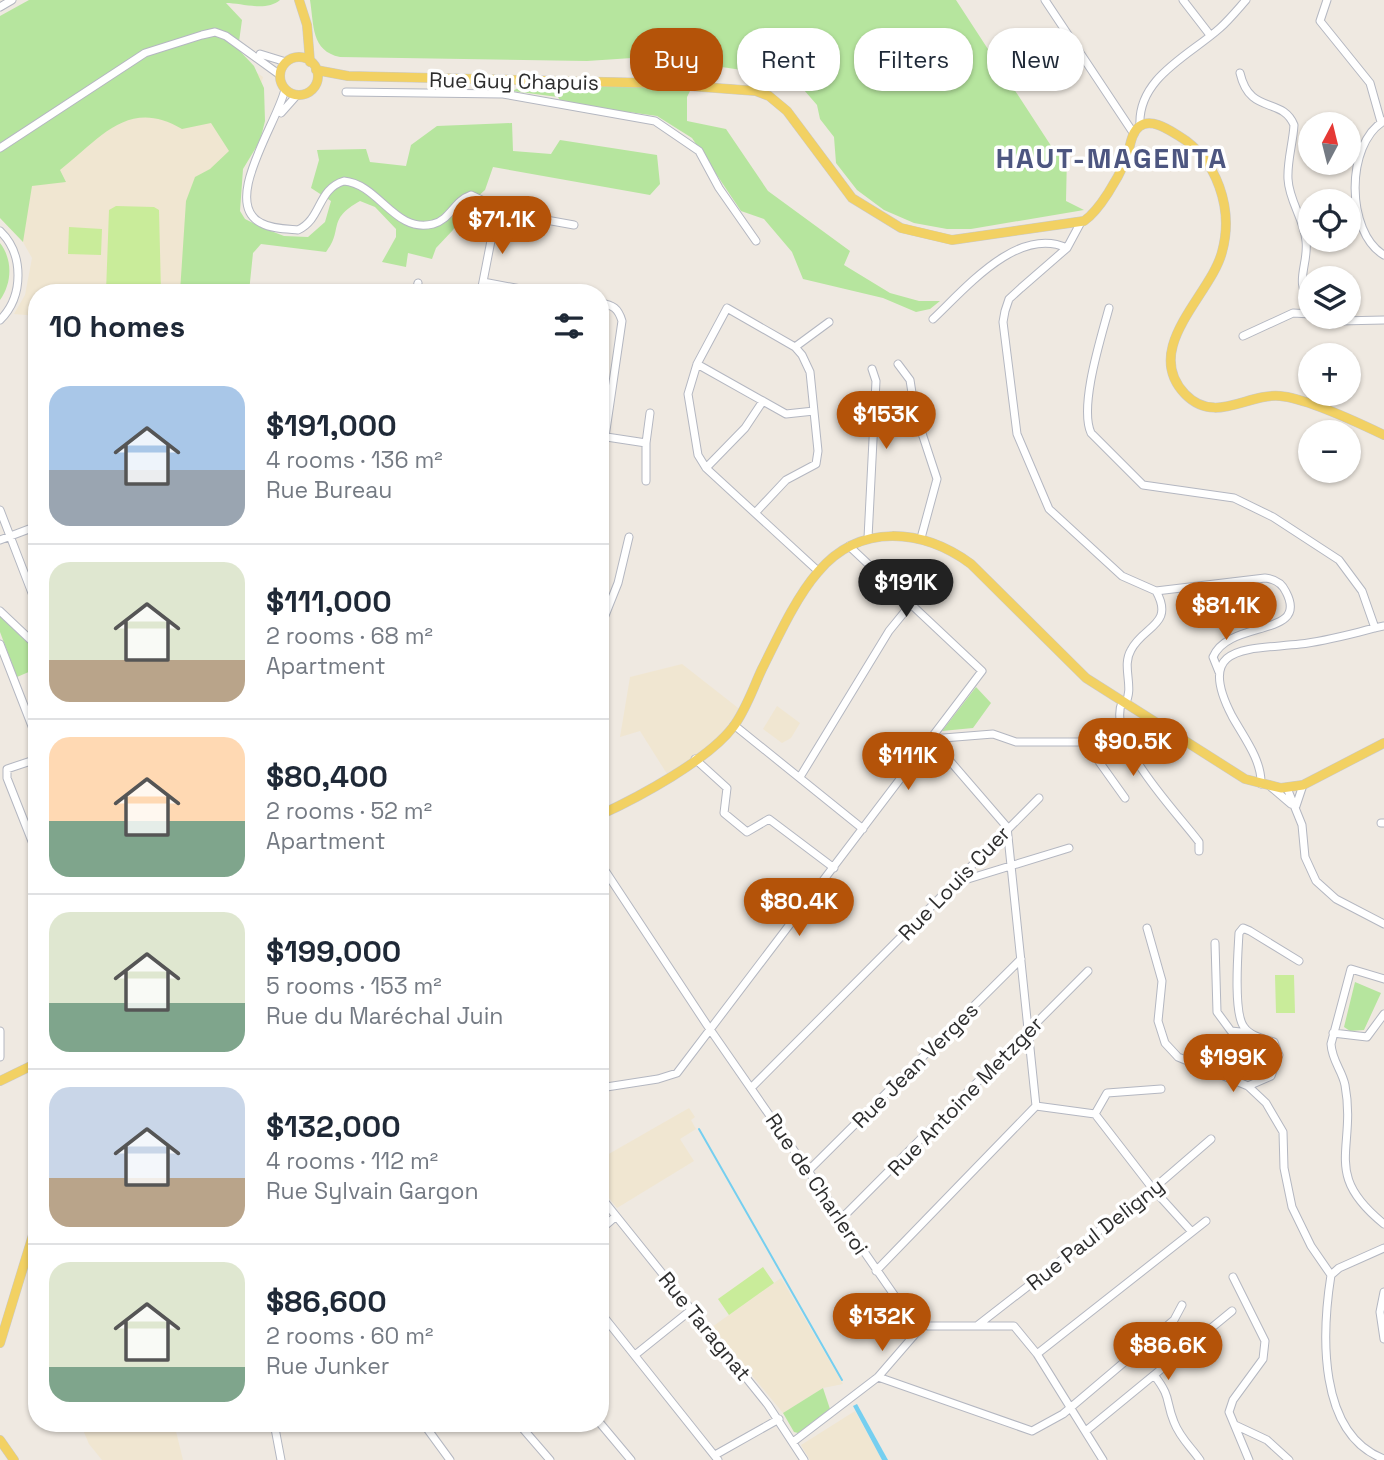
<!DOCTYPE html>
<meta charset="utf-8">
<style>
:root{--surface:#fff;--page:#f6f6f7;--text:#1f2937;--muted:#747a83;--line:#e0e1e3;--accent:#b45309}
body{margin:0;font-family:"Space Grotesk",sans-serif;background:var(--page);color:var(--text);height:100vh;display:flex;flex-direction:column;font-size:26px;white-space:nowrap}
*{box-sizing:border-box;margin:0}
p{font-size:23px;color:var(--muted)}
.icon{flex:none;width:38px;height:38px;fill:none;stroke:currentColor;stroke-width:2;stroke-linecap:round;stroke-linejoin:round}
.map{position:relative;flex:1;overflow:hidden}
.side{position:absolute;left:28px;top:284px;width:581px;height:1148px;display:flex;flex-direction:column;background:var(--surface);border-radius:28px;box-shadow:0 2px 5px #0004}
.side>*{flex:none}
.top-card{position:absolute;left:630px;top:28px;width:648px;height:63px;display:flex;gap:14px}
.needle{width:46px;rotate:7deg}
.fabs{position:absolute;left:1298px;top:112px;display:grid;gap:14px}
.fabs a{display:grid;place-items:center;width:63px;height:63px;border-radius:50%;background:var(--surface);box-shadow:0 2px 5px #0004;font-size:35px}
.price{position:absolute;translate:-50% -60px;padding:0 16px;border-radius:24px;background:var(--accent);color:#fff;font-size:23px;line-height:46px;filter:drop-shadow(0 2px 4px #0008)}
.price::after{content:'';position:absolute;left:50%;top:42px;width:21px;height:16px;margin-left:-10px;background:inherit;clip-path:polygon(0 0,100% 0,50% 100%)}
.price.on{background:#222;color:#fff}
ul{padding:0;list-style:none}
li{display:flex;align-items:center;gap:21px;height:175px;padding:0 21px}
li+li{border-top:2px solid var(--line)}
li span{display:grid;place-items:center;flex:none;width:196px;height:140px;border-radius:21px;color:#555}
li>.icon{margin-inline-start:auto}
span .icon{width:84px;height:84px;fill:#fffc;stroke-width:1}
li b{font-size:30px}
h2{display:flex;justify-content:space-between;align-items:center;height:84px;padding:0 21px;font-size:30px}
.pill{padding:0 24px;border-radius:28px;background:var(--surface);box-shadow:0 2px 5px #0004;font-size:24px;line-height:63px}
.pill.on{background:var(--accent);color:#fff}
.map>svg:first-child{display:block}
</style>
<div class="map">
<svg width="1384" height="1460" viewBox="0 0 1384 1460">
<rect width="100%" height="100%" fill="#efe9e1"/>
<path fill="#f0e6d1" d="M246,65L263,77L240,160L234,175L238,292H37V316L14,314L25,295L32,258L23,242L0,218V157Z
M682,664L742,711L734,725L669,777L640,731L620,737L630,677Z
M777,706L800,723L791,738L782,743L763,729Z
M689,1108L695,1117L691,1120L696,1129L680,1139L694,1161L617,1208L600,1187V1159Z
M781,1278L843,1384L823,1388L783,1413L712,1327Z
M855,1411L882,1460H810L801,1445Z
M80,1423H174L183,1460H102L89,1444Z"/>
<path fill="#b6e59e" d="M29,0H280C266,12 242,3 226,3L242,20L238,49L254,66L264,88L265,121L260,141L243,169L240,211L245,219L263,228L284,236L308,237L325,222L331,201L311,188L319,160L317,150L366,149L370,162L406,166L411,145L437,126L512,123L513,151L551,154L560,140L657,155L660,184L650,195L493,167L485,190L466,207L453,230L436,248L432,259L408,253L406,267L382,262L396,237V229L375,207L360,201C326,220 344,229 326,252L261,244L253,253L249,292H180L186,201L195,177L210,169L229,151L211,123L182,129C128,97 100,139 60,170L66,182L32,186L23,242L0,218V16Z
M310,0H956L1057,155H1067L1066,201L1084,210L971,229H947L914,223L884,210L857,190L836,163L834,137L820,119L817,105L804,90L770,74L708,65L692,54L587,61L340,57C311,51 314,25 310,0Z
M535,81L693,85L687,97V121L726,129L768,191L850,251L844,265L890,293L919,301H940L930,309L916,312L883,298L803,279L792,252L764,219L741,211L692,138L657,116L629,112L625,115L562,104L558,97L512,91Z
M0,243C13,260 12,283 0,300Z
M0,615L37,648V664L31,671L17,677L0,632Z
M976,687L991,703L973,728L942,731Z
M1355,982L1381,993L1364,1030L1350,1031L1344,1027Z
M823,1388L830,1409L798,1433L794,1432L783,1413Z"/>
<path fill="#c9ec9a" d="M116,206L154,207L159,210L161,292H106L109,210Z
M69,227L102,229L101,255L68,254Z
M1275,975H1294L1295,1013H1276Z
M763,1267L774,1283L729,1315L718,1299Z"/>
<path fill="#75cff0" d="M857,1404L888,1460H882L853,1406Z"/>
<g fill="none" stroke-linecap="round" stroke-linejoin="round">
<path stroke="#75cff0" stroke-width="2" d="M699,1129L842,1380"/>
<defs>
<path id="minor" d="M1045,0L1134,134
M1183,0L1210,35
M1327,0L1320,21L1370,83L1381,122
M0,7L12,0
M260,54L286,62
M1240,73C1250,116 1282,96 1294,125C1293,143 1287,161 1288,179C1289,201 1304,219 1306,241C1309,264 1293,283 1311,302
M285,89C279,120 220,203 261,223C272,229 286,229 298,230C322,219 317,189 344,181C379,184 395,234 433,224C450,220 454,201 471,195L488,203L496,215L481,292
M346,92L503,94L655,121L699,151L719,188L756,241
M281,113L297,95
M1384,121C1345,144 1346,233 1384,255
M1140,126C1137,78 1190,55 1220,28C1229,20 1238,9 1246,0
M0,148L145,53L202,35L215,32L226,36L280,75
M496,215L502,212L574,225
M1081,222L1067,248L1021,288L1009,299L1005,311L1003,322L1017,434L1049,509L1122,576L1156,591C1175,625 1143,626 1131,650C1121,667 1135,687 1125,704
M0,231C24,254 24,296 0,320
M483,282L537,292
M416,292L418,283
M600,303C613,305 618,308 622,321L605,437
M1109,308C1101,338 1079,406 1091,433L1143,485L1234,498L1273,517L1339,560L1362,591L1375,628
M1316,317L1332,324L1339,321
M1330,317L1339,321L1384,320
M933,319C965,289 1018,225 1067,248
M1243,336L1293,313L1311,314
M795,347L829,322
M697,364L786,414L814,411
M898,364L910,380L915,412L937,479L921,538
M600,436L646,443L650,413
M646,443V481
M706,468L745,428L763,401
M0,510L37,606
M755,513L786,480L816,464L818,451L810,372L802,355L795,347L727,308L697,364L688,394L698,455L706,468L818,571
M868,538L876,381L872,369
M0,540L37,526
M1156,591L1265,578C1275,579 1282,583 1286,592C1310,638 1229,619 1213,657L1219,672
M0,611L37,646
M600,628L618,583L629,537
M0,644L37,739
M1122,702C1106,741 1176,811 1199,842V851
M734,725L863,829
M931,739L1007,827L1036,1106L1095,1114L1153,1189L1192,1232
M931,739L993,734L1016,742H1085L1125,798
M37,759L7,769V778L37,854
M695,759L727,788L724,813L747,832L769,819L834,868
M800,777L889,631L911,604
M1261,784C1262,760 1243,736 1232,716C1194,643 1248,650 1300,644C1328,641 1357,632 1384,626
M1271,787L1291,804
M1287,788L1302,825L1305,857L1316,881L1336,899L1384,924
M1296,806L1303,785
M1381,823H1384
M600,863L707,1025L908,1315L928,1326H1014L1037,1354L1103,1460
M955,883L1069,848
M1147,928L1162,981L1158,1021L1165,1043L1178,1057L1248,1086L1266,1103L1283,1132L1284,1168L1292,1207L1311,1246L1331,1275C1322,1332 1317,1434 1384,1459
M1215,943L1217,1012L1231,1031L1250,1033
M1384,979L1351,969L1331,1044C1332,1061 1342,1070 1345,1085C1357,1150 1321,1173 1384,1224
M0,1031V1057
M1333,1033L1367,1037L1384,1014
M1248,1086L1271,1076L1279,1055L1274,1042C1264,1039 1250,1036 1244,1027C1233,1013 1238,952 1239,933L1243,928L1250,931L1299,961
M600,1088L658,1079L677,1073L982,671L849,546
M751,1088L1039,798
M1095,1114L1107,1093L1161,1089
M809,1170L1021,959
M600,1196L768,1405L804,1460
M841,1219L1088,971
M600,1230L615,1217
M876,1271L1036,1106
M1331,1275L1339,1268L1384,1248
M1233,1277L1265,1341L1263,1359L1233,1400L1229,1412L1249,1460
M1384,1292L1380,1312L1384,1339
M600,1312L718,1460
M978,1325L1153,1189L1211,1139
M1037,1354L1206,1221
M635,1355L691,1310
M1154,1375C1172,1398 1165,1400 1174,1422C1180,1438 1191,1447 1200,1460
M878,1377L1032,1431L1063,1414L1174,1320L1182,1305
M274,1423L281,1460
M423,1423L450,1460
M518,1423L550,1460
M600,1423L631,1460
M1235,1425L1267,1440L1289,1460
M1087,1430L1232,1311
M793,1442L878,1377L923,1325
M715,1455L779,1419"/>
<path id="major" d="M299,0L307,25L310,62
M280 76a19 19 0 1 1 38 0a19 19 0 1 1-38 0Z
M316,70L348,76L649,83L756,91L769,96L787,111L852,198L901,228L952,240L1084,221C1100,210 1118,178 1126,160C1130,150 1130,133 1140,126C1152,118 1169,130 1179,136C1217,159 1234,209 1222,252C1211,295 1141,348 1185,394C1215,425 1247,393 1280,396C1306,398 1359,423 1384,435
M600,815C639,797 708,760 733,727C746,710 753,688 762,669C777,639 796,597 818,572C860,522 923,529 971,564L1086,678L1245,779L1281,788L1303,785L1384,743
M0,1081L37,1063
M0,1343L37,1222
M0,1440L14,1460"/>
</defs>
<use href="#minor" stroke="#b4b7c1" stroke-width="9"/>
<use href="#major" stroke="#c9c9c9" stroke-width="10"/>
<use href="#minor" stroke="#fff" stroke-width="7"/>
<use href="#major" stroke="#f2d163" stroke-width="9"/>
</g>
<g text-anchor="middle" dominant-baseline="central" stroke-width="7" stroke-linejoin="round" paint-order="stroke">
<g font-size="21" fill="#2e2e2e" stroke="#fff">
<text transform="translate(514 81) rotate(1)">Rue Guy Chapuis</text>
<text transform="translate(954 883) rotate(-46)">Rue Louis Cuer</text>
<text transform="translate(915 1065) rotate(-45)">Rue Jean Verges</text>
<text transform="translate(965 1096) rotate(-46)">Rue Antoine Metzger</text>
<text transform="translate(817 1184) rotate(56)">Rue de Charleroi</text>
<text transform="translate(1095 1234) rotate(-38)">Rue Paul Deligny</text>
<text transform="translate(705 1326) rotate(51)">Rue Taragnat</text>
</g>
<g font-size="28" font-weight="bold" letter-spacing="2" fill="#4d5680" stroke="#fff">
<text x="1112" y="158">HAUT-MAGENTA</text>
</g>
</g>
</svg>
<div class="fabs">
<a><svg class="needle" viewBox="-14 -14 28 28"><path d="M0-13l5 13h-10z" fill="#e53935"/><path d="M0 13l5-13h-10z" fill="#747a83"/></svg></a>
<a><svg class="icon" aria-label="locate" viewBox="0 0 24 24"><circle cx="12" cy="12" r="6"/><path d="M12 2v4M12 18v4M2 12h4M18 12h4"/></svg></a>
<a><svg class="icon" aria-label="layers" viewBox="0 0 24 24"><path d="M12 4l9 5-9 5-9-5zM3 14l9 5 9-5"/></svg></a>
<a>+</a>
<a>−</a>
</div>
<b class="price" style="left:502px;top:256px">$71.1K</b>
<b class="price" style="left:886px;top:451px">$153K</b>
<b class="price on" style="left:906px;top:619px">$191K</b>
<b class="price" style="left:1226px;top:642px">$81.1K</b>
<b class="price" style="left:1133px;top:778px">$90.5K</b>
<b class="price" style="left:908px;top:792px">$111K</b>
<b class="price" style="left:799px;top:938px">$80.4K</b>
<b class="price" style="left:1233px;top:1094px">$199K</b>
<b class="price" style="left:882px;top:1353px">$132K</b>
<b class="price" style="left:1168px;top:1382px">$86.6K</b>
<div class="top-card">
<a class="pill on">Buy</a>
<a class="pill">Rent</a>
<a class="pill">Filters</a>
<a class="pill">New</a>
</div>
<section class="side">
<h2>10 homes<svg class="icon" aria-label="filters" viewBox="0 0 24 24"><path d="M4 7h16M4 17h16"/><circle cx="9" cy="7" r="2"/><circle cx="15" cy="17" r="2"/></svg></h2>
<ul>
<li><span style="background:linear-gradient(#a9c7e8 60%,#9aa5b1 0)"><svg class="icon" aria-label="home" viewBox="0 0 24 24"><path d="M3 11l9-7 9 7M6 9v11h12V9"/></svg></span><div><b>$191,000</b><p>4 rooms · 136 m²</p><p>Rue Bureau</p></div></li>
<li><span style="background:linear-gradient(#dfe7d0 70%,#b9a48a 0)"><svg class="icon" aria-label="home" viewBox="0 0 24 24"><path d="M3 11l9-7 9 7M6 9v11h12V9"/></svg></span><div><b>$111,000</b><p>2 rooms · 68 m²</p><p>Apartment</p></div></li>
<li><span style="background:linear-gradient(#ffd9b3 60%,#7fa58c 0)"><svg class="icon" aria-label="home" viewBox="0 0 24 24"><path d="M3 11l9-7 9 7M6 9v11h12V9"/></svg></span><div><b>$80,400</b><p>2 rooms · 52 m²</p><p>Apartment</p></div></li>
<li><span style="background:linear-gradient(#dfe7d0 65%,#7fa58c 0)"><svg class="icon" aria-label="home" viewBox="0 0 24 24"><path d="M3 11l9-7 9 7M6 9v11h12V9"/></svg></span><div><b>$199,000</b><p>5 rooms · 153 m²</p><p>Rue du Maréchal Juin</p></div></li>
<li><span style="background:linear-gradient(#c9d6e8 65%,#b9a48a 0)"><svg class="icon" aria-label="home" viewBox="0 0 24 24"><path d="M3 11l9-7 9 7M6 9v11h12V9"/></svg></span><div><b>$132,000</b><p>4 rooms · 112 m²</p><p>Rue Sylvain Gargon</p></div></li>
<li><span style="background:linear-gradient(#dfe7d0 75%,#7fa58c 0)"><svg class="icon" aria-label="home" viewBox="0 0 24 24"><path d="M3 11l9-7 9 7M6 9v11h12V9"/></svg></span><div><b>$86,600</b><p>2 rooms · 60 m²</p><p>Rue Junker</p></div></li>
</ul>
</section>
</div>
